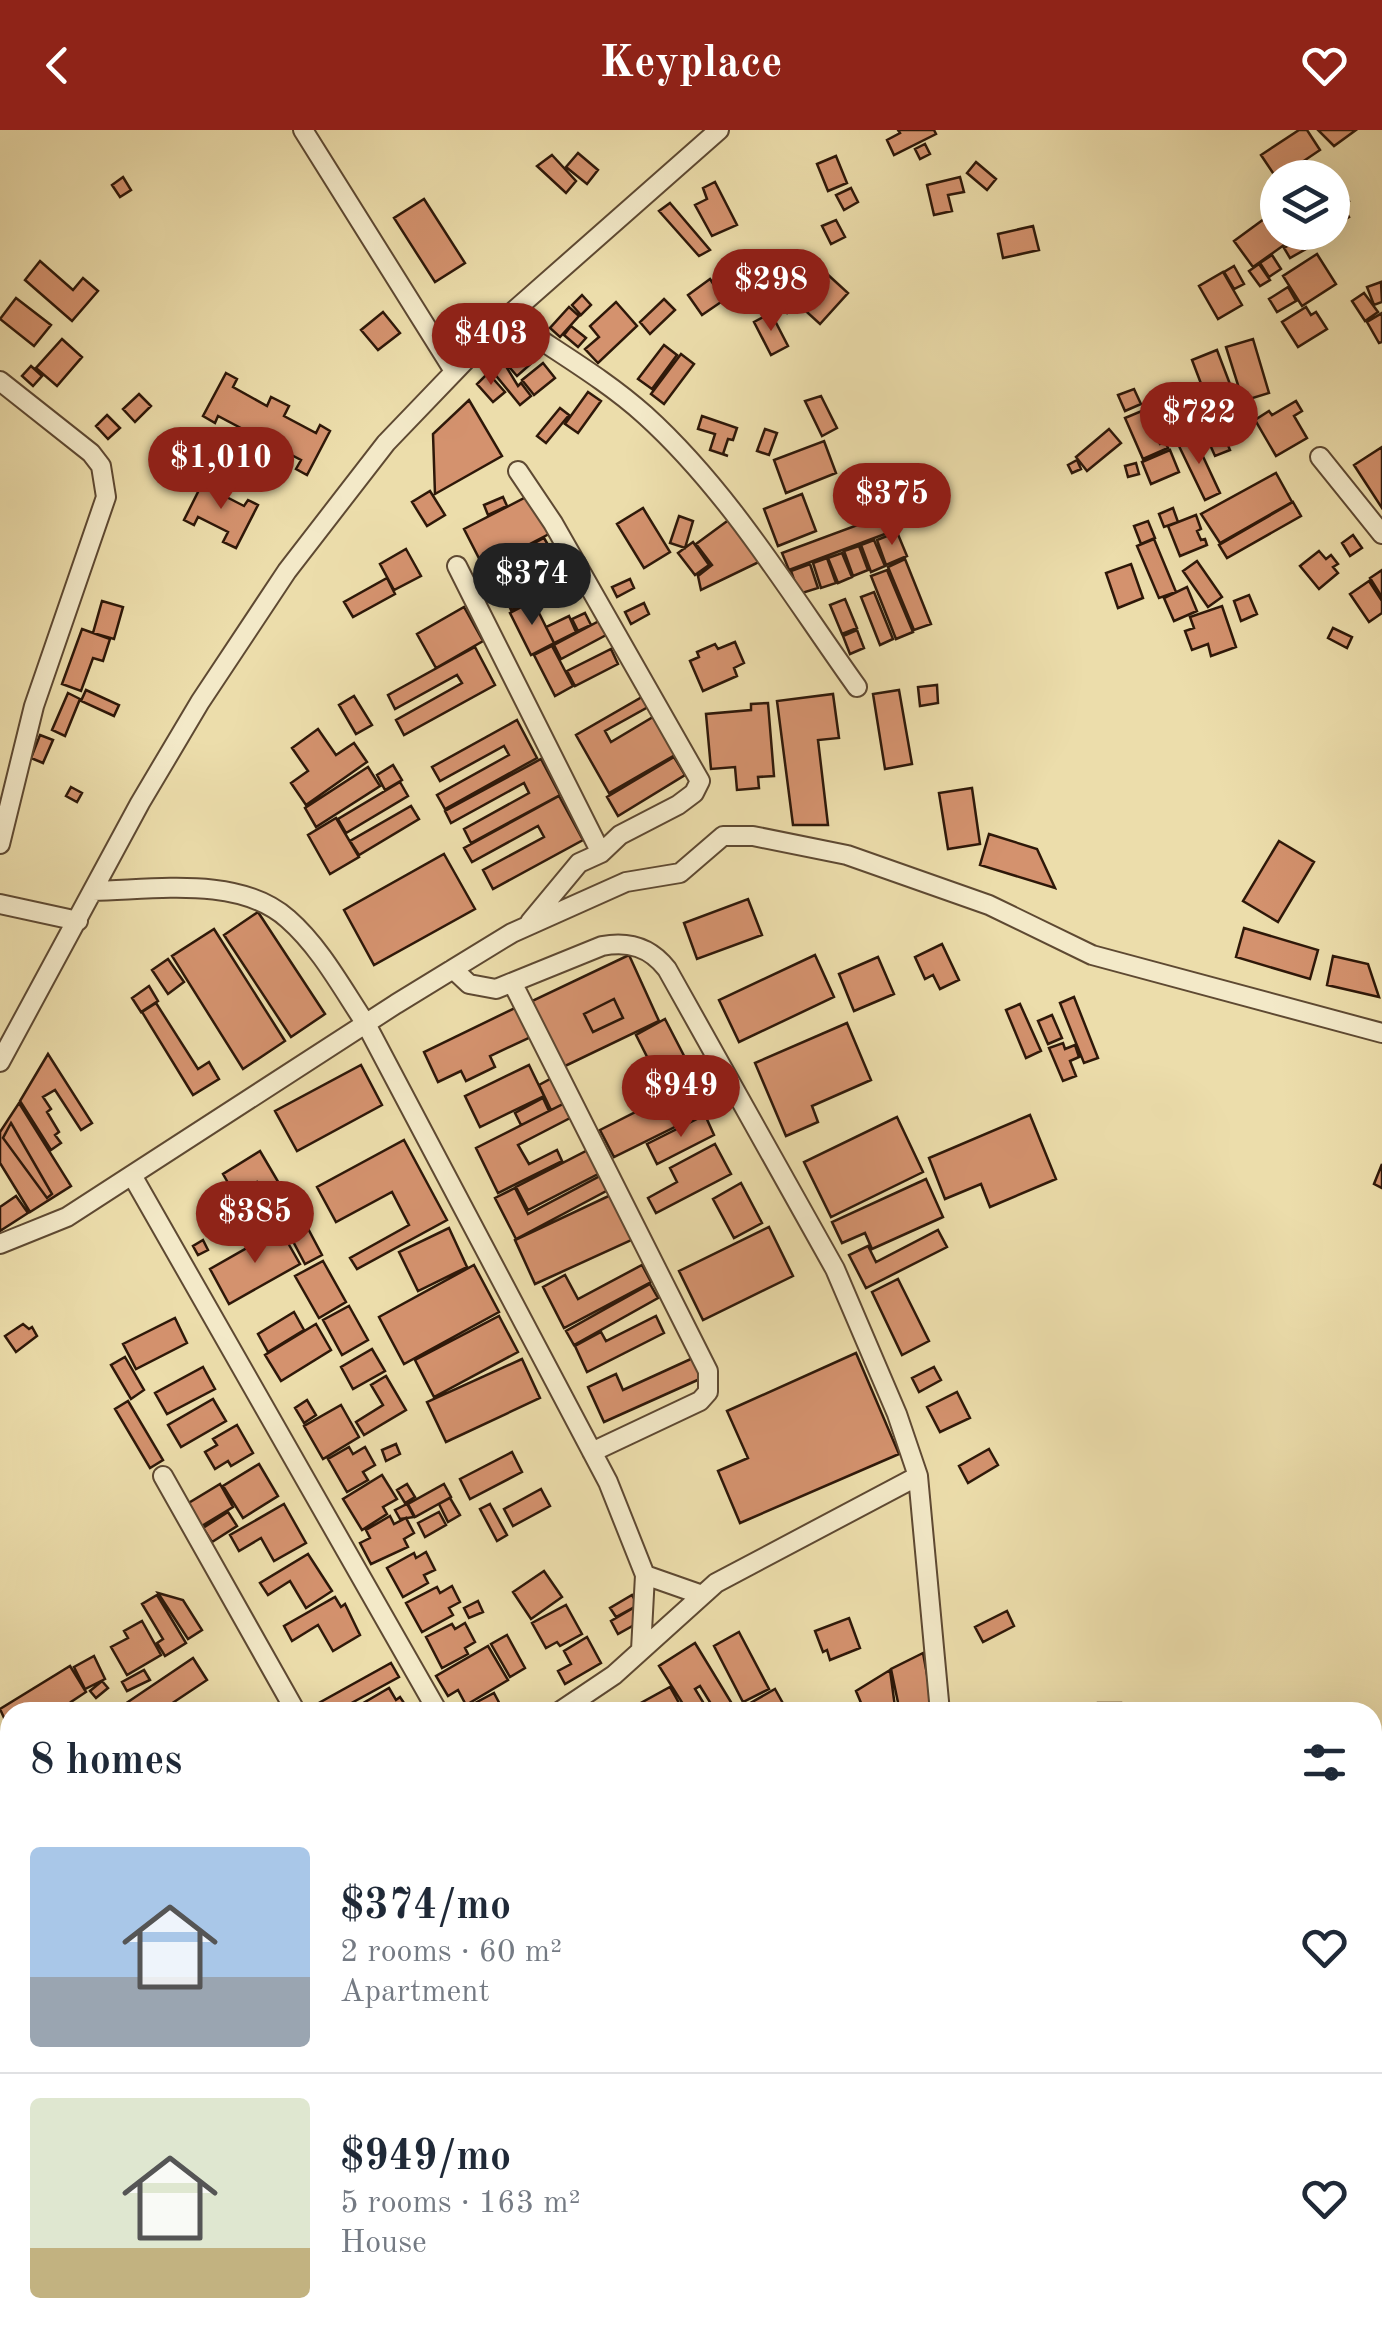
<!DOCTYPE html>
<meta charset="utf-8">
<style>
:root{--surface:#fff;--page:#f6f6f7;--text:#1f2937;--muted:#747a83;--line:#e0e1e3;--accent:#8f2418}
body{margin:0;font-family:"Old Standard TT",serif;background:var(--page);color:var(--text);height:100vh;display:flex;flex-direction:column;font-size:38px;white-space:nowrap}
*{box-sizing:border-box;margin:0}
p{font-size:32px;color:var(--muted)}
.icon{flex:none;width:55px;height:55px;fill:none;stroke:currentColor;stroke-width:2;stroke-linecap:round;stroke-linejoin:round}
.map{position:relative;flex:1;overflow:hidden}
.sheet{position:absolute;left:0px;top:1572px;width:1382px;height:642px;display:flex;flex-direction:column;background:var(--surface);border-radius:30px 30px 0 0;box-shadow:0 10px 40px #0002}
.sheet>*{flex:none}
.controls{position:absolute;left:1260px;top:30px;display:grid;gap:20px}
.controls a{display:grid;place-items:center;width:90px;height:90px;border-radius:50%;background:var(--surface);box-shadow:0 10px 40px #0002;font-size:50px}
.price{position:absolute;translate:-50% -85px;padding:0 22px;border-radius:35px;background:var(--accent);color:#fff;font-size:32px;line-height:65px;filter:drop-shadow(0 2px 5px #0008)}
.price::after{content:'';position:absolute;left:50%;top:60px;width:30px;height:22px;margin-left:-15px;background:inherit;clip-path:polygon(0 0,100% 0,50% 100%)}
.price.selected{background:#222;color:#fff}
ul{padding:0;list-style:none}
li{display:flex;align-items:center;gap:30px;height:250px;padding:0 30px}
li+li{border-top:2px solid var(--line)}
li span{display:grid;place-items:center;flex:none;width:280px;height:200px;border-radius:10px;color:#555}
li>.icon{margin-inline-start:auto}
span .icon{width:120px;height:120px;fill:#fffc;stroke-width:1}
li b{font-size:42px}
h2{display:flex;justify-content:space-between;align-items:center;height:120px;padding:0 30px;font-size:42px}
header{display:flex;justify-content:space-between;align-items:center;height:130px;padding:0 30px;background:var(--accent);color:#fff;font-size:45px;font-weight:700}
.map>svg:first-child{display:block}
</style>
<header><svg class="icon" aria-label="back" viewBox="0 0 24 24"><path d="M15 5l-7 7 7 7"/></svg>Keyplace<svg class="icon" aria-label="heart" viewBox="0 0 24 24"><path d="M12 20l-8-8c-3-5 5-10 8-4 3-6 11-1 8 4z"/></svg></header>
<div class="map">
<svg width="1382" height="2214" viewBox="0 0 1382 2214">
<rect width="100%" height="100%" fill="#ecddab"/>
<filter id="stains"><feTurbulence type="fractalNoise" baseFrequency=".002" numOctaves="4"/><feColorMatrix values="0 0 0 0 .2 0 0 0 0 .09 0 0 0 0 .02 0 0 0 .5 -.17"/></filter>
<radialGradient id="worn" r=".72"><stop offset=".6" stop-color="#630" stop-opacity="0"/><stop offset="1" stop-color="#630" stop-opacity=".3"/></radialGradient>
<path fill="#d4926e" stroke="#2e1809" stroke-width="2.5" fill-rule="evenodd" d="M898,0H934L936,4L894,25L887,10L900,3Z
M1299,0H1307L1320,20L1277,49L1261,25Z
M1318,0H1356L1334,16Z
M925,14L930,24L920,29L915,19Z
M578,23L598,40L587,54L566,37Z
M552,25L576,51L566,63L537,36Z
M836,26L847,53L828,61L817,34Z
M976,32L996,49L987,60L967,43Z
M123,47L131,60L120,67L112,55Z
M960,47L964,62L948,65L952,81L934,85L927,55Z
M1336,49L1349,71L1342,75L1349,87L1332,97V51Z
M715,52L737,95L712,106L695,75L707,69L703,58Z
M851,58L858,72L844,80L836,65Z
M424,69L465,133L435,152L394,88Z
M670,73L710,120L699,126L659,81Z
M1275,87L1278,102H1286L1291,110L1253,137L1234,111L1264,89L1267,93Z
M836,90L845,107L831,114L822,96Z
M1033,96L1039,120L1003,128L998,104Z
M1287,102H1308L1292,112Z
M1310,103L1315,114L1290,128L1284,118Z
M1317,124L1336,154L1302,176L1283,146Z
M1272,125L1281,139L1269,147L1260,133Z
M40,131L73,160L83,148L98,161L72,191L25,150Z
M1259,134L1270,150L1260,156L1249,141Z
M1234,136L1244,154L1234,159L1224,142Z
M1223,142L1242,175L1218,189L1199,156Z
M826,143L848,163L820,194L798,174Z
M710,149L724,170L702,185L688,165Z
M797,149L809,160L800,170L789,159Z
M1381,152L1382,172L1374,175L1367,157Z
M1288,157L1296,171L1277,182L1269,169Z
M787,159L798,170L787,183L775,172Z
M1364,163L1378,182L1365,191L1352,171Z
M582,165L591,175L581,185L572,175Z
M16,168L51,195L34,216L0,189Z
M664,169L675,180L650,204L640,192Z
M616,172L637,196L598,233L585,219L599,207L590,196Z
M569,177L579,186L560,207L550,198Z
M1306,177L1311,185L1316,182L1327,199L1298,217L1282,192Z
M383,182L400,203L378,220L361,200Z
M771,183L788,216L771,225L754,192Z
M1382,183V212L1379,213L1367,192Z
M571,196L586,208L578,217L564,205Z
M62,209L82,227L57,256L36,238Z
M529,209L542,224L517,246L504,231Z
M1253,209L1269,263L1243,271L1226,217Z
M664,215L677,225L652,259L638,249Z
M1217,220L1233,262L1208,272L1192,230Z
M681,224L694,234L664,274L651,264Z
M504,233L518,256L521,253L531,266L520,275L493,242Z
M543,233L555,248L534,265L522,250Z
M31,236L42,246L33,256L22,246Z
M226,243L237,249L233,257L267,276L271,267L289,276L284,286L316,303L320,295L330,301L307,345L296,339L301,330L270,314L265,322L247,313L252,304L218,286L215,293L203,286Z
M488,243L505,262L493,272L477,254Z
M1134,259L1141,274L1125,281L1118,265Z
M588,262L601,271L578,303L565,294Z
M139,264L151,276L135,292L123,279Z
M821,266L837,298L822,306L805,271Z
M469,270L502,326L435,364L433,304Z
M1296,271L1302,281L1294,286L1307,308L1276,326L1255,290L1269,281L1272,285Z
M560,278L569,285L546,313L537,306Z
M1144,280L1146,283L1152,280L1155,288L1149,291L1160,314L1165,312L1168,318L1143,329L1125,288Z
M107,285L120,298L108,309L96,296Z
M702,286L737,298L733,310L728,309L723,324L728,326L710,320L715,304L698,299Z
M765,299L777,303L769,325L757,321Z
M1109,299L1121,313L1087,341L1076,327Z
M1222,301L1230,320L1215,326L1207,308Z
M219 312a9 9 0 1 1 18 0a9 9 0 1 1-18 0Z
M1193,305L1220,363L1205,370L1177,312Z
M824,311L836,343L786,363L774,330Z
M1382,317V378L1354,335Z
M1170,320L1179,342L1151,354L1142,332Z
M242,321L253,326L249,335L238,330Z
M1077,330L1081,339L1072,343L1068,335Z
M1136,333L1139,344L1128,347L1125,336Z
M1276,343L1292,372L1220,413L1201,384Z
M206,346L217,352L213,360L244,376L248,370L258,375L236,418L223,412L228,402L198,387L194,395L184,390Z
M430,361L445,385L427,396L412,372Z
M802,364L816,401L778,416L764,379Z
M530,365L549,404L484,438L464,399Z
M503,367L507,376L488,385L484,375Z
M1293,372L1301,386L1227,428L1219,415Z
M643,378L670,422L644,438L617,394Z
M1173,378L1178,392L1164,397L1159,384Z
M887,384L893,401L789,440L782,423Z
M1196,385L1201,399L1197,401L1201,410L1205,409L1207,415L1180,426L1168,396Z
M679,386L693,391L685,418L670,413Z
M730,389L761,431L701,460L698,446L712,435L696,414Z
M1148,391L1155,408L1141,414L1134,396Z
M897,402L907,426L886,435L877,410Z
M1353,405L1362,418L1350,426L1342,413Z
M544,408L551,420L521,437L514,424Z
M1154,409L1176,462L1159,468L1137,416Z
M874,410L885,436L871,442L861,415Z
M693,412L709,435L695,445L678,423Z
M859,416L868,440L853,446L844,421Z
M406,419L421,446L394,460L380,434Z
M1319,421L1326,429L1331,425L1338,434L1333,437L1338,443L1319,459L1300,436Z
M842,423L852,447L838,453L828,428Z
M827,428L836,453L821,458L813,433Z
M905,429L931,494L914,500L888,437Z
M1197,431L1222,467L1208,477L1183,441Z
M518,434L529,457L563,440L568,452L511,480L494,446Z
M810,434L818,458L799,464L791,441Z
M1131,434L1143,468L1118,478L1106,443Z
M887,440L913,502L896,509L871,446Z
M1382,440V467L1370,448Z
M387,448L395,464L353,487L344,472Z
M630,449L634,458L617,467L612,457Z
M1369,451L1382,471V483L1369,492L1350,464Z
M1187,457L1197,481L1174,491L1164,468Z
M874,462L893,509L880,515L861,467Z
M1249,465L1257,484L1241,491L1234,471Z
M845,469L857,498L842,504L830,475Z
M102,471L123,477L114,509L93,503Z
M533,471L554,513L531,525L510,483Z
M644,473L649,484L631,494L625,482Z
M1222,476L1236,517L1211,526L1208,514L1192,520L1185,501L1194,498L1190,487Z
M464,477L483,511L436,538L417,504Z
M585,483L591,495L578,501L572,489Z
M569,486L576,502L554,513L546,497Z
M601,490L608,504L561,529L554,515Z
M1333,498L1352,507L1347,518L1328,508Z
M82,499L110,509L103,531L93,528L81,561L62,554Z
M857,500L864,518L850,524L843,506Z
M735,512L744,533L734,538L737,546L703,561L690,531L699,527L697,522L715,514L718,519Z
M552,516L573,556L555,566L534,525Z
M475,517L495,555L404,605L396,590L462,553L457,545L395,579L388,565Z
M611,519L618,534L575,556L567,541Z
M937,555L938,573L920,576L918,557Z
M86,560L119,575L114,586L81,571Z
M899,560L912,634L885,639L873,564Z
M68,563L80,569L65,606L52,600Z
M833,564L839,608L818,610L828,695H793L777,571Z
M354,566L372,595L356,604L339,575Z
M642,567L648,577L605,601L611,612L653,587L675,625L609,663L576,605Z
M768,573L774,646L758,647L759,658L737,660L735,637L711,639L706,584L751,580V574Z
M517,590L537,628L445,679L437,665L509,625L504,616L440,651L432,637Z
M318,599L336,625L354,613L367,632L306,675L291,653L308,641L292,618Z
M40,605L53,610L43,633L31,628Z
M674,627L685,645L618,686L607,667Z
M541,629L560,665L471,713L464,699L529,663L524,653L451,693L445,681Z
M393,635L402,650L385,660L377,645Z
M368,637L380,656L316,697L305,678Z
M400,652L408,666L346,703L338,689Z
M71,657L82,663L77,672L66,666Z
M972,658L980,714L948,719L939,663Z
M559,666L583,710L493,759L483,740L544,707L538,696L472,732L464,718Z
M411,676L419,689L359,725L350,711Z
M336,688L359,727L330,744L308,705Z
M989,704L1037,719L1055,758L980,735Z
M1279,711L1314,732L1278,792L1243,771Z
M444,724L475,779L374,835L344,780Z
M748,769L762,805L697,829L684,793Z
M258,782L325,884L291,907L224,805Z
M1244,798L1318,820L1310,849L1236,827Z
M214,799L285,911L243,939L172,826Z
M942,814L959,850L940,859L933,845L925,849L915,827Z
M629,825L659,891L563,937L532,871ZM614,869L623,888L593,902L584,884Z
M815,825L834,867L739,912L719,870Z
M1333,826L1368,834L1379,867L1327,855Z
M878,827L894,864L854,881L839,844Z
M168,829L184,852L168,864L152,840Z
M149,856L158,871L141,882L132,868Z
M1074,867L1098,928L1084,933L1060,873Z
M614,869L623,888L593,902L584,884Z
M156,873L198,939L209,932L219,949L193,965L142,882Z
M1020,874L1041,921L1026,928L1006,880Z
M517,877L531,907L490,926L495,937L466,951L461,941L438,952L424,922Z
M1052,885L1062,908L1048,914L1038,891Z
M665,889L696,949L666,964L636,905Z
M847,893L871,950L812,976L818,992L786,1006L755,933Z
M1063,913L1065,919L1075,915L1079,927L1070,931L1076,946L1063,951L1049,918Z
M48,924L92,993L81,1000L55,960L43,967L51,979L47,982L59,1002L55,1005L61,1013L51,1020L20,971Z
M361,935L382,975L297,1021L275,981Z
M529,935L544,966L480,997L465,966Z
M552,948L565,973L551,980L539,955Z
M689,955L703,983L614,1027L600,1000Z
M543,968L549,981L521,995L515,983Z
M19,973L71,1056L30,1082L0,1033V1002ZM11,993L52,1064L47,1068L3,1008Z
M565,973L572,987L518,1015L529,1034L557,1020L562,1031L498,1063L476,1018Z
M705,985L714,1005L657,1034L647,1014Z
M1030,985L1056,1049L990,1077L981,1054L945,1069L929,1028Z
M897,987L923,1042L831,1087L804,1032Z
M11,993L52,1064L47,1068L3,1008Z
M404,1010L447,1090L357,1139L350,1128L409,1095L392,1062L336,1092L317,1057Z
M715,1014L731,1044L656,1083L648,1068L677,1052L670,1038Z
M588,1020L600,1043L528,1080L516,1057Z
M260,1021L290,1072L274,1081L257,1052L235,1065L223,1044Z
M1382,1034V1058L1374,1054Z
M602,1045L610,1059L516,1109L495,1068L515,1058L528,1084Z
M926,1049L943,1087L872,1119L865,1103L842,1113L832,1092Z
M741,1053L762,1093L734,1108L713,1069Z
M615,1063L636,1108L535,1154L515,1110Z
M16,1066L28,1083L0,1101V1077Z
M304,1091L322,1125L305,1134L287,1100Z
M769,1097L793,1146L703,1190L679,1141Z
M449,1098L467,1137L418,1161L399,1122Z
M280,1099L300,1134L229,1174L210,1139Z
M938,1100L947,1117L866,1158L849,1125L868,1116L876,1132Z
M203,1110L208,1120L198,1125L193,1116Z
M323,1131L346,1172L319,1188L295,1146Z
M474,1135L499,1182L404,1234L379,1187Z
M642,1135L651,1152L564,1198L543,1157L565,1145L578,1169Z
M898,1149L929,1211L902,1225L872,1162Z
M650,1154L658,1168L574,1215L566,1201Z
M349,1176L368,1210L342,1225L323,1190Z
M294,1182L304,1200L268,1222L258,1204Z
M499,1186L518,1222L434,1267L415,1230Z
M656,1186L664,1203L587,1242L575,1216L601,1202L606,1211Z
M175,1188L187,1213L136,1239L123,1214Z
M23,1194L29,1199L32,1197L37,1206L16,1222L5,1206Z
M316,1194L331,1220L281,1251L265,1225Z
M372,1219L385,1241L353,1259L341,1237Z
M856,1223L899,1324L740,1393L718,1341L748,1328L727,1281Z
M125,1227L144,1260L131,1269L111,1235Z
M693,1228L702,1248L604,1292L588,1257L616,1244L623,1260Z
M522,1229L540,1268L446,1312L427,1272Z
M203,1237L215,1259L167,1284L155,1263Z
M934,1237L941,1250L919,1262L912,1248Z
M386,1246L406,1280L364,1305L356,1292L383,1275L371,1255Z
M957,1262L970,1288L940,1302L927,1277Z
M213,1269L226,1291L181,1317L168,1295Z
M307,1270L316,1285L304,1293L295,1278Z
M128,1271L163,1330L150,1338L115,1279Z
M341,1275L359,1307L323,1329L304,1296Z
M237,1295L253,1323L231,1336L228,1331L215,1339L205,1322L217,1315L213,1309Z
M396,1314L400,1324L386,1331L382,1320Z
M349,1317L353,1324L365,1317L375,1335L363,1342L368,1350L347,1362L328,1329Z
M989,1319L998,1335L968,1353L959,1336Z
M512,1322L522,1342L470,1369L460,1349Z
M259,1334L278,1366L243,1388L223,1356Z
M382,1345L397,1369L383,1377L387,1384L362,1400L343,1369Z
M220,1354L233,1377L200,1397L187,1374Z
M407,1354L415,1367L405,1373L397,1360Z
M444,1354L451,1367L415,1387L408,1374Z
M541,1359L550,1376L513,1396L504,1379Z
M450,1368L460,1385L448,1392L439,1374Z
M284,1374L306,1413L274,1431L261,1408L239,1421L230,1405Z
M407,1374L414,1387L400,1389L395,1380Z
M490,1374L507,1405L497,1411L480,1379Z
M228,1382L237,1396L212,1412L203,1398Z
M439,1382L446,1395L425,1407L418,1393Z
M390,1386L394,1394L406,1388L414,1403L404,1409L408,1417L371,1434L360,1413L370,1408L366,1400Z
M426,1422L435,1440L424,1445L428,1453L403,1467L387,1438L414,1423L416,1428Z
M308,1424L332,1461L306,1478L290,1451L268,1465L260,1453Z
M544,1441L562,1467L531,1489L513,1462Z
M452,1456L460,1472L449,1478L453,1485L422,1502L406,1473L437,1457L440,1463Z
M158,1463L183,1470L202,1500L188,1509Z
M157,1465L186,1513L165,1526L157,1513L163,1509L142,1474Z
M632,1465L638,1475L616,1487L610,1478Z
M335,1467L341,1477L345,1474L360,1505L333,1521L318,1495L292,1511L284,1496Z
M478,1471L483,1482L469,1488L464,1478Z
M566,1475L582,1504L560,1516L557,1512L546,1518L532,1493Z
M635,1477L643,1490L618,1504L611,1491Z
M1007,1481L1014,1496L983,1512L975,1497Z
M849,1488L860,1518L830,1530L827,1520L823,1522L815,1501Z
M142,1491L161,1525L127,1545L111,1517L128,1508L124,1501Z
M465,1493L475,1512L465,1518L468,1524L442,1538L426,1507L452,1494L455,1499Z
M739,1502L769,1559L743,1572L714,1516Z
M507,1505L525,1538L510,1547L491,1514Z
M587,1507L601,1533L565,1554L558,1541L571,1534L564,1521Z
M695,1513L737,1582H716L700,1556L695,1559L709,1582H688L659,1536Z
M488,1516L508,1550L466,1575L458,1560L448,1566L436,1546Z
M923,1523L934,1582H900L891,1539Z
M94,1526L105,1549L85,1559L74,1537Z
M193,1528L207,1550L159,1582H122L119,1578Z
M391,1533L399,1547L335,1582H321L317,1574Z
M70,1536L86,1562L71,1572L74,1577L65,1582H10V1601L0,1579Z
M144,1540L150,1550L127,1561L122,1552Z
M890,1540L895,1577L882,1582L864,1580L856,1561Z
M102,1551L108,1558L96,1568L90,1561Z
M670,1557L684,1582H644L639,1574Z
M389,1558L396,1570L400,1567L410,1582H348Z
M775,1559L785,1577L775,1582H742L740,1579Z
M494,1563L503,1580L513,1574L518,1582H463L462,1580Z
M1098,1573H1121V1582H1098Z
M196,2205H220L213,2214Z
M719,2205H813L809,2214H724L716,2211Z
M893,2205H909L905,2214L891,2209Z
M915,2205H934L930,2214H912Z
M1012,2205H1045L1051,2207L1048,2214H1008Z
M1212,2205H1268V2214H1212Z"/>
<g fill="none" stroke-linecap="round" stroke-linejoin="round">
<defs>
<path id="street" d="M303,0L454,241
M507,187C552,219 604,248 645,285C730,362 791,465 857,557
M0,251L91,323L101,336L106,367L34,576L0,714
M1320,327L1382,404
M518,341L553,393L700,651L694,663L678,675L620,705L601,723L579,733L530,792
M457,436L601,723
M93,761C153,760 239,745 288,789C320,817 342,858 366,894L608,1352L645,1445L641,1520
M0,774L78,791
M453,839L469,854L496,859L602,816C629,811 650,817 667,839L835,1139L897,1284L918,1346L940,1582
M513,854L708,1241V1262L700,1271L592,1322
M0,932L140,673L200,572L287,441L338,375L386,313L507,187L719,0
M133,1047L438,1582
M0,1114L67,1087L396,874L512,803L626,752L680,743L723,706H753L847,725L989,775L1092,825L1382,903
M163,1346L296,1582
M645,1445L702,1465
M559,1582L614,1545L716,1453L918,1346
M616,2205L624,2214
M271,2214L279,2205
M981,2214L984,2205"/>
<path id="highway" d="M1372,2112L1382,2036
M1361,2214L1362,2205"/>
</defs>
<use href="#street" stroke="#5e4932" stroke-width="22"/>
<use href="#highway" stroke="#2e1809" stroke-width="38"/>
<use href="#street" stroke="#f3e9c8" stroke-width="18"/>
<use href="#highway" stroke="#ecddab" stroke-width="32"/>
</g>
<rect width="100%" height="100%" filter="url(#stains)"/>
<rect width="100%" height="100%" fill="url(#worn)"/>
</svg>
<div class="controls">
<a><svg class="icon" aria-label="layers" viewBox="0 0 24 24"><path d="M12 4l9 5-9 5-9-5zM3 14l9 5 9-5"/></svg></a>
</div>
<b class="price" style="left:771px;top:204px">$298</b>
<b class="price" style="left:491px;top:258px">$403</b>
<b class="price" style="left:1199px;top:337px">$722</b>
<b class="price" style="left:221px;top:382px">$1,010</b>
<b class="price" style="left:892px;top:418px">$375</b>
<b class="price selected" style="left:532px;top:498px">$374</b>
<b class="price" style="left:681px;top:1010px">$949</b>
<b class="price" style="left:255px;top:1136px">$385</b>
<section class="sheet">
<h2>8 homes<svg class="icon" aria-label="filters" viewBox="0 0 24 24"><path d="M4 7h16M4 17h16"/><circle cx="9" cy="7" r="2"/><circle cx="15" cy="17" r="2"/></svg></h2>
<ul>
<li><span style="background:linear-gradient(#a9c7e8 65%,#9aa5b1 0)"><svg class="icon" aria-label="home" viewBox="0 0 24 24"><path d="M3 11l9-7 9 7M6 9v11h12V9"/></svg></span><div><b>$374/mo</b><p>2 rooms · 60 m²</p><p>Apartment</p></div><svg class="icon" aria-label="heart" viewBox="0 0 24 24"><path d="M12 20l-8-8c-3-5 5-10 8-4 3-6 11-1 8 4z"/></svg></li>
<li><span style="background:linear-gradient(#dfe7d0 75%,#c2b280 0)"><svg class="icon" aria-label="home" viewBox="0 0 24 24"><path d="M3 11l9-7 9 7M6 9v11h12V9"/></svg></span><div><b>$949/mo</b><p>5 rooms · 163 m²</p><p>House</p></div><svg class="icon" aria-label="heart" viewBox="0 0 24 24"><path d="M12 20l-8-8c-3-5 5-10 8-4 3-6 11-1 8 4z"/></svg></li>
</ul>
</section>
</div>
